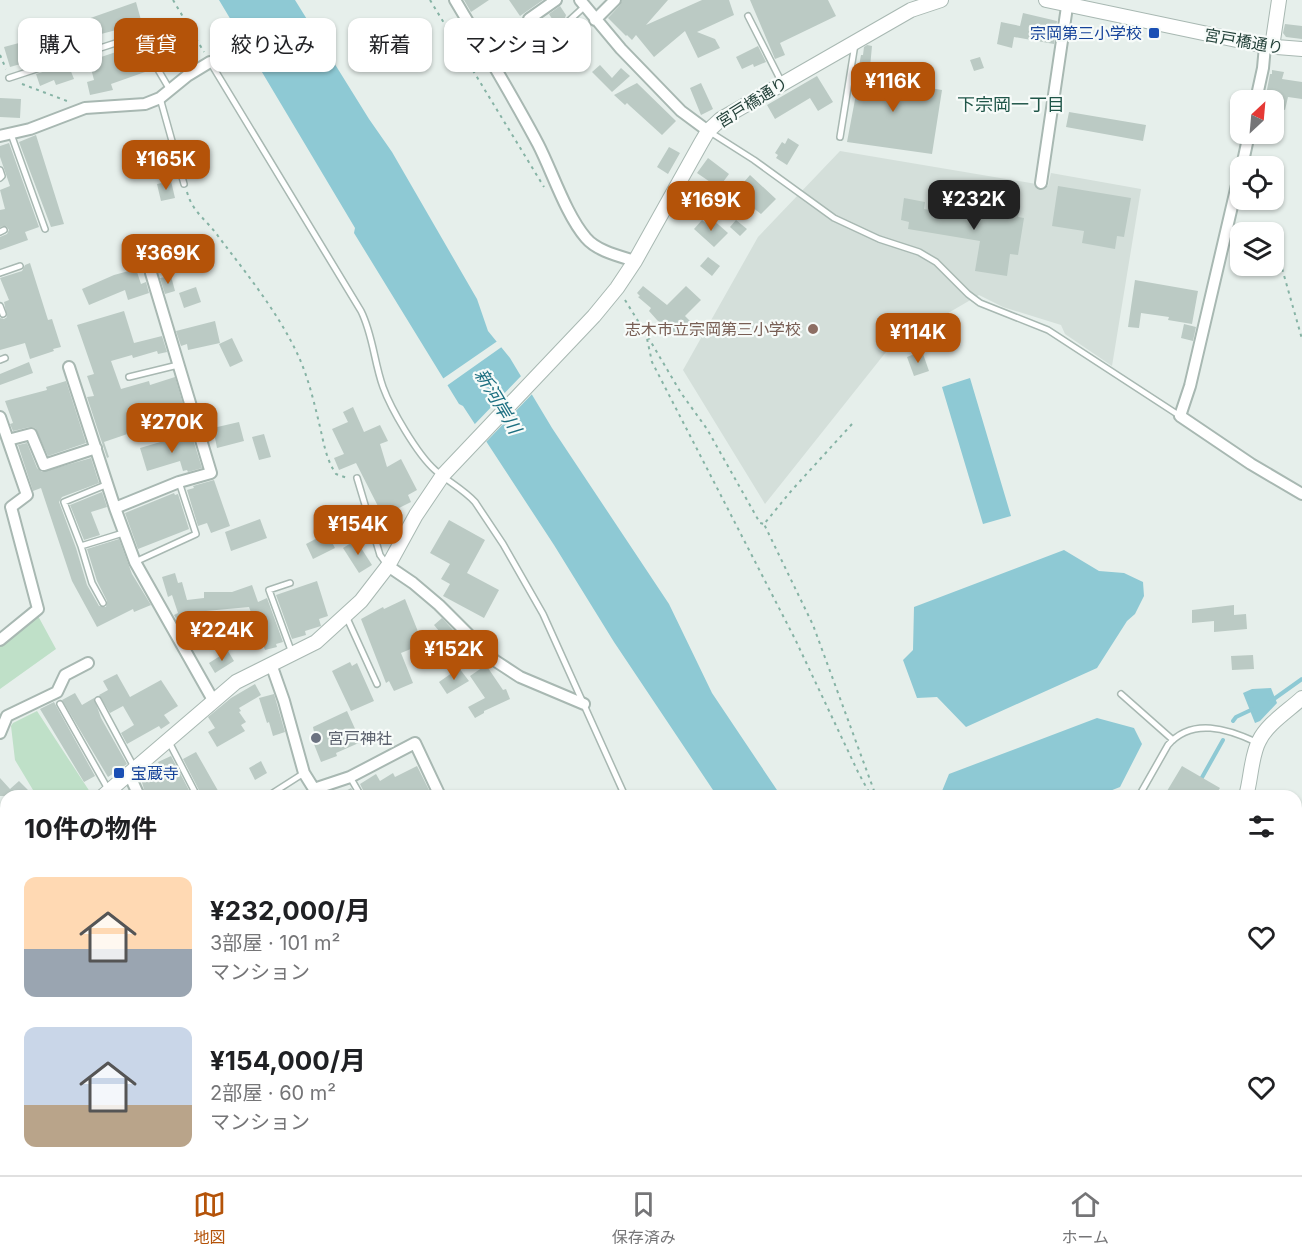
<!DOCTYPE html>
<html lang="ja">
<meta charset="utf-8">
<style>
:root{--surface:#fff;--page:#f6f6f6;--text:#202124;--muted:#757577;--line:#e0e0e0;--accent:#b45309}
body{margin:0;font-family:Inter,"Noto Sans JP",sans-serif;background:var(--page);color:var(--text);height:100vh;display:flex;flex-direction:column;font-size:22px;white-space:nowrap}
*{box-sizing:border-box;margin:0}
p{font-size:20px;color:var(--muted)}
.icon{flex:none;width:33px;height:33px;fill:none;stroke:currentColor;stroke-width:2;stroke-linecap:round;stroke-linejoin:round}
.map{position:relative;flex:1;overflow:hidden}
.side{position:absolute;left:0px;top:790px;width:1302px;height:386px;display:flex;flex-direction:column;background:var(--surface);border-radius:18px 18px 0 0;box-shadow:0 2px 4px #0004}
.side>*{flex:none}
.top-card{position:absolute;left:18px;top:18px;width:600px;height:54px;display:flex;gap:12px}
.needle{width:39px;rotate:26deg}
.buttons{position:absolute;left:1230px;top:90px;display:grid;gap:12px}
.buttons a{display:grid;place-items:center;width:54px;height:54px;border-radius:12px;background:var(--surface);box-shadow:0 2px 4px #0004;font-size:30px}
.price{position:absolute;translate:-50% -51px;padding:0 14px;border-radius:12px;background:var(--accent);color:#fff;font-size:20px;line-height:39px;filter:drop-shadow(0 2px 3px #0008)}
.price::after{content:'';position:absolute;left:50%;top:36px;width:18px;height:14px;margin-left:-9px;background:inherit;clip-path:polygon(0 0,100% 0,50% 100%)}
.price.active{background:#222;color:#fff}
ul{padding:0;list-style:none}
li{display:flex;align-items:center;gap:18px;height:150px;padding:0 24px}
li span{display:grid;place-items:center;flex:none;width:168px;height:120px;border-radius:12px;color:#555}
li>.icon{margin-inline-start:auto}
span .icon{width:72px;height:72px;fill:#fffc;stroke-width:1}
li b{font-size:26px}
h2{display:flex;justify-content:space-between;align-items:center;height:72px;padding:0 24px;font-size:26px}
.tag{padding:0 21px;border-radius:12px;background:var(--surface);box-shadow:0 2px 4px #0004;font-size:21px;line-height:54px}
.tag.active{background:var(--accent);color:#fff}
.menu{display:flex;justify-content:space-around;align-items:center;height:84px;border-top:2px solid var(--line);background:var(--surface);font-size:16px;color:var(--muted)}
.menu a{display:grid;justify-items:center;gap:3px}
.menu .active{color:var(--accent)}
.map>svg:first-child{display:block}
</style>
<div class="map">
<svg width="1302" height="1175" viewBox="0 0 1302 1175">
<rect width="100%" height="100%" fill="#e6efeb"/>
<path fill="#d4dfda" d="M840,151L1048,186L1051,173L1141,189L1112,366L1065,334L1061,325L1003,307L979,295L890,347L765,504L683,370L758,237Z"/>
<path fill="#bfe0c8" d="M37,614L56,649L0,689V645Z
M37,711L92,795L91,796H28L33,790L15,760L11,726L13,723Z
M1302,975V1174L1165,1175L1162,1170H1296V976Z
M418,1170H504L495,1175H411Z"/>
<path fill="#8ec9d4" d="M219,0H295L369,119L392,152L477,299L488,331L510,358L552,428L669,604L712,693L781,796H717L614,642L554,545L463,406L459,404L354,233L355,228Z
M970,378L1011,516L983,524L942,387Z
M1064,550L1099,571L1124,573L1143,582L1144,596L1135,614L1127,621L1097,668L966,727L937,697L917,698L903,660L913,650L914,607Z
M1271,688L1277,703L1260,721L1255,723L1243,693L1252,689Z
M1097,718L1134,728L1142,744L1120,787L1097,796H940L949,774Z
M973,1170H1028L1032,1175H977Z"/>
<path fill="#e6efeb" d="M499,340L503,346L445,387L441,380Z
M523,374L534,392L485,443L473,426Z"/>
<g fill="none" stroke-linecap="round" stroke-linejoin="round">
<path stroke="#8ec9d4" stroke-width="4" d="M1271,701L1302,679
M1233,721L1236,717L1253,709
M1200,781L1223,740"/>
</g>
<path fill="#bbcac4" d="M464,0H489L471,12Z
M509,0H543L520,16Z
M622,0H668L646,25L702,0H729L734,15L697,32L715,39L720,48L698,58L685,31L654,57L636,35L632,40L627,35L626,36L608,18L620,5Z
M750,0H828L836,16L780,43L785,55L775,59Z
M136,2L141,20L124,26V28L101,34V36L96,37L98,44L86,48L85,44L63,50L65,55L32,65L31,61L10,67L4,47L45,36V34Z
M560,6L566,15L565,18L556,25L549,14Z
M1023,13L1057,21L1054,44L1014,37L1012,48L997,44L1001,22L1020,26Z
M173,23L184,41H186L194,58L182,63L180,59L166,65L152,35Z
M1285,24L1302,26V39L1286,37L1283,33Z
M529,26H531L540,39L518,55L521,58L519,61L506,70L494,52Z
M867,45L872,46L869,78L942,90L932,154L847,142L860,73L858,72L861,55H863L864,47Z
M758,46L766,62L754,67L753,64L742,69L736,57Z
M128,48L132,63L141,60L145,72L111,84L113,90L90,95L87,82L94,80L88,57L100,53L101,57Z
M980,57L984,68L974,71L970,60Z
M68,64L74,79L56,85L54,80L40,86L36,74Z
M600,65L612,78L621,68L630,76L612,92L592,72Z
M1272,70L1284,72L1282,79L1302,82V99L1288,97L1285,110L1274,107V100H1265L1270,74H1272Z
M817,76L833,102L818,111L810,98L775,119L767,105Z
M637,83L676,121L662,135L630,106L627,103L625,105L614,95Z
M701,83L713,109L701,115L690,88Z
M0,98L21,99L20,118L0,117Z
M1069,112L1146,125L1143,141L1066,127Z
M36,135L64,224L51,227L19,142Z
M788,138L799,145L787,165L776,158L778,155L775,153L782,142L785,144Z
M9,143L39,227L25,232L28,240L0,250V237L7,234L9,230L6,226L0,227V210L5,209L0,190L10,186L0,157V146Z
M669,147L680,153L668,174L657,167Z
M708,158L729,174L720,186L718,184L716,186L697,173Z
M750,175L776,199L761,214L748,204L751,201L738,189Z
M171,181L175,198L161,201L157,184Z
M1058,186L1131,198L1124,237L1117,236L1115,249L1082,243L1084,231L1052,226Z
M904,198L925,202L924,209L982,219L986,200L1020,206L1018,217L1024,218L1018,255L1010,254L1007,276L975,271L980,241L908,229L909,222L901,220Z
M711,218L728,233L714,247L694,229L702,220L706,223Z
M736,220L747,229L740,236L730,227Z
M708,257L720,266L712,276L700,266Z
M30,263L48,320L52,319L61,347L53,349L54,351L30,359L25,343L0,350V318L4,319L7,317L4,302L9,300L0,278L22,271L25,265Z
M136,269L141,284L146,282L149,293L128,300L125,290L89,305L82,289L114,275Z
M171,276L175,291L165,294L160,278Z
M1135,280L1198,291L1192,324L1168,320L1169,317L1141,313L1139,328L1128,327Z
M643,286L667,305L686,286L701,300L685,316L691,322L678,336L675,333L673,335L657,320L649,311L651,308L638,297L640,296L637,293Z
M196,287L201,302L184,308L179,293Z
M124,311L134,343L162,336L167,352L158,354L157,351L133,358L132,355L111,361L121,389L149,381L150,385L175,377L186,414L104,442L109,457L107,458L87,397L94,396L87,376L94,374L77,325Z
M215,321L220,343L188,350L187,344L181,346L176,331Z
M1184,324L1196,327L1193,341L1181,338Z
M232,338L243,361L230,367L219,344Z
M922,351L929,371L914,376L907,357Z
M29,362L33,373L0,385V374Z
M66,381L86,443L48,456L35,428L30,427L13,431L10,424L13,423L5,401L47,390L46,387Z
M353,407L364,432L380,425L388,441L380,444L387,467L401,459L417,490L408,495L411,502L383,516L356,463L339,470L334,458L344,454L332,429L348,422L343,412Z
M239,422L244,441L217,448L213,428Z
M191,433L202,468L188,472L187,470L183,471L180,461L147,471L140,448Z
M264,434L271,457L259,460L252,437Z
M27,443L37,468L42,472L91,458L99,483L62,497L59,502L76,548L87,585L99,606L106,607L107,601L97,581L87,549L119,539L132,574L151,605L134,612L133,609L97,627L72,581L41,488L33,491L18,445Z
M214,480L230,526L211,533L207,523L198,526L187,490L194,488L193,486Z
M102,492L107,507L91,512L100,535L84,540L70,505Z
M174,493L175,495L178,494L189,529L138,549L125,513Z
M260,519L267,538L231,551L225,532Z
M449,520L485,540L467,573L499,590L484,618L443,596L450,584L441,579L450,564L430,553Z
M327,533L335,548L313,559L306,544Z
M356,540L372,565L359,573L343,548Z
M175,573L178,583L182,582L187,600L204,598V592H232L252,585L258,602L267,598L283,642L276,644L277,647L265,650L249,607L195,612L198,618L189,624L186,619L179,623L174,615L178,613L172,595L168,597L162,577Z
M317,581L328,616L319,619L321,626L305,631L306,635L292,639L276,595Z
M405,599L423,644L401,653L413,683L394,691L389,681L386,683L361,619L383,607L384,609Z
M1234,605V615L1246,614L1247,629L1214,632V621L1192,623V610Z
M442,618L453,630L444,637L434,625Z
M228,651L234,661L215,673L209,663Z
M1253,655L1254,669L1232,670L1231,656Z
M350,662L352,666L357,663L374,701L351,711L332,671Z
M486,665L503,690L506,689L510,699L484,711V713L475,718L468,707L485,698L470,676Z
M459,668L469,681L447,694L439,682Z
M117,674L130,697L161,680L178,706L164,715L170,723L161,729L159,726L127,744L121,733L134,725L123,706L110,713L99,695L108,690L103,681Z
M255,684L261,695L239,708L241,711L239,712L246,722L241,725L245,731L217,747L208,732L215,728L208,717L231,698Z
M75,693L82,705L94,698L101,718L127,764L108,777L62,700Z
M274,694L285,732L273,736L269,722L267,723L259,698Z
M54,702L95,776L84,782L40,709Z
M347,711L361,742L336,753L337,756L321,762L310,734L314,732L313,727Z
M196,752L204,766L221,796H202L183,759Z
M171,756L192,796H146L141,779L161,768L158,762Z
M261,761L267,773L255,780L249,768Z
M417,766L432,796H413L410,790L398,796H366L360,784L376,774L380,781L393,773L395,777Z
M1182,766L1220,788L1215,796H1164Z
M0,778L10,789L19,781L28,790L21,796H0Z
M351,788L356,796H337Z"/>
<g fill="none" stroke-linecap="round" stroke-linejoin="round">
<defs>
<path id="service" d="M748,16L782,83
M210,62L361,311C373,335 374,362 383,387C391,409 417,454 435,470C447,481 463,489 475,502L503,544L543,614L625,796
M524,62L584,7
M9,78L143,34L150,56L170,90
M160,98L184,184
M710,132L754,160L834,218L879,239L919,252L936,262L968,294L980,303L1048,330L1180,416
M11,134L45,229
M840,137L855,44
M0,170L2,176L0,178
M0,232L4,230
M0,273L20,266
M0,306L3,314
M0,360L5,358
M129,377L178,365
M155,437L195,424
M357,478L380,555L388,566
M108,484L64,502L81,546L123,533
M81,546L92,583L103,603
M135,562L196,534L179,482
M290,583L269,590L292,653
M346,616L377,684
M1121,694L1173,740
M98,700L134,767
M60,704L108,789
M169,742L197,796
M350,777L361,796
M314,789L319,796
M268,796L304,773
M1139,796L1168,745C1192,717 1228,729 1256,742
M0,1003L6,1015
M6,1015L1,1018L6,1028
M54,1170L57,1175
M85,1170L88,1175
M608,1170L610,1175
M616,1175L625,1170"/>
<path id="minor" d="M455,0C483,47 512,95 538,144C552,171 566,215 586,238C597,251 619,256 635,261
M580,0L621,49L681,111L708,131
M529,19L556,0
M595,20L615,0
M1256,100L1263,68L1265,46
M0,136L30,129L85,108L145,104L160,98L187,76L210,62
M1242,166L1249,134
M1240,172L1190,386L1180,416L1251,464L1302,494
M1041,183L1068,0
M151,273L211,473L179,482L115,508L135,562L213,700
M69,367L115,508
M0,417L27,495L11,507L38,609L0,640
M8,440L31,434L44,465L96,448
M388,566L413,583L439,605L494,660L520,677L584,704
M271,664L284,701L304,773L314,789L350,777L415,743L440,796
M0,733L7,716L57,692L65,675L88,663
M129,774L139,796
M0,855L6,862
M644,1170L646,1175
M511,1173L512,1175
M174,1175L177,1170
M370,1175L377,1170
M394,1175L401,1170"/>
<path id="tertiary" d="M1046,0L1265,46L1302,49
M1272,47L1279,0
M103,796L236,682L316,642L361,601L388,566L416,515L443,475L594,316L617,288L635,261L701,143L708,131L721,119L911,10L941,0
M1246,796C1251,780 1251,756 1259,741C1267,724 1288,711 1302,698
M0,879L6,874
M245,1170L247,1175
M689,1170L691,1175"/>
</defs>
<use href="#service" stroke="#a8b8b2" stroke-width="8"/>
<use href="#minor" stroke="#a8b8b2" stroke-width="14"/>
<use href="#tertiary" stroke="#a8b8b2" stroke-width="16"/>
<path stroke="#86b3a5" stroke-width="2" stroke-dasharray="3 4.5" stroke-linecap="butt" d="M173,0L204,52
M430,0L544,187
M0,55L6,69
M22,84L67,101
M187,192C193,213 206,219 218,236C246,273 277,311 297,353C308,376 314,402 320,427C324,444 326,459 336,474L347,478
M1270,228L1272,232
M1274,240L1302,339
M625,300L646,334L652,362L795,639L858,772L871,796
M648,337L681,393L707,429L760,523L764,524
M852,424L792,490L764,524L813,625L876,796
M812,1170L816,1175
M838,1170L842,1175
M1141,1170L1145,1175"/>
<use href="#service" stroke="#fff" stroke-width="5"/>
<use href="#minor" stroke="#fff" stroke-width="10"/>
<use href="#tertiary" stroke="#fff" stroke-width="14"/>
</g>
<g fill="#1a4fb4" stroke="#f7fbf9" stroke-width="2">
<rect x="1148" y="27" width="12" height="12" rx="3"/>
<rect x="113" y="767" width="12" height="12" rx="3"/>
</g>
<circle fill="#8d6e63" stroke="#f7fbf9" stroke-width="2" cx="813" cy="329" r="6"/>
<circle fill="#6b7280" stroke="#f7fbf9" stroke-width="2" cx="316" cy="738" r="6"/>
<g text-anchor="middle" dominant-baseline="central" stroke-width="4.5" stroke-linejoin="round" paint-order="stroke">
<g font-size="16" fill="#164399" stroke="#f7fbf9" text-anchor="end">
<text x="1142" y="33">宗岡第三小学校</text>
<text x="131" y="773" text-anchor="start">宝蔵寺</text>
</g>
<g font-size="16" fill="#24423a" stroke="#f7fbf9">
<text transform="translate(1244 41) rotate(10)">宮戸橋通り</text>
<text transform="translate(752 102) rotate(-32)">宮戸橋通り</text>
</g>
<g font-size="16" fill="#785e54" stroke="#f7fbf9" text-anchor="end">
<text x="801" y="329">志木市立宗岡第三小学校</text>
</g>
<g font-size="16" fill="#5b616d" stroke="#f7fbf9" text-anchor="start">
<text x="328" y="738">宮戸神社</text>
</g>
<g font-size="18" fill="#1f5548" stroke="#f7fbf9">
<text x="1011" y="104">下宗岡一丁目</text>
</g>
<g font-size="18" font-style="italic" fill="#1c6f80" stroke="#f7fbf9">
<text transform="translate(498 401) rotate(59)">新河岸川</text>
</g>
</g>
</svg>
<div class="buttons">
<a><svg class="needle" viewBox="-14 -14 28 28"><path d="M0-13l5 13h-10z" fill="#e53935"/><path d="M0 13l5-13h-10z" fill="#757577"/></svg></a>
<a><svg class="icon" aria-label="locate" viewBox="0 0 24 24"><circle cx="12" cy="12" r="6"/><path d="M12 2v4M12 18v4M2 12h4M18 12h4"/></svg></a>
<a><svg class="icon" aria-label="layers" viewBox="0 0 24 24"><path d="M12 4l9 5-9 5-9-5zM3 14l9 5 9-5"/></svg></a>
</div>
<b class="price" style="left:893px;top:113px">¥116K</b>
<b class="price" style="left:166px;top:191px">¥165K</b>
<b class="price active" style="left:974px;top:231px">¥232K</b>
<b class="price" style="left:711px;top:232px">¥169K</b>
<b class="price" style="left:168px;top:285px">¥369K</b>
<b class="price" style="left:918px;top:364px">¥114K</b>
<b class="price" style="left:172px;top:454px">¥270K</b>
<b class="price" style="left:358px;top:556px">¥154K</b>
<b class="price" style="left:222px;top:662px">¥224K</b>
<b class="price" style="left:454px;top:681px">¥152K</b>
<div class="top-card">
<a class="tag">購入</a>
<a class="tag active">賃貸</a>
<a class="tag">絞り込み</a>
<a class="tag">新着</a>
<a class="tag">マンション</a>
</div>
<section class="side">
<h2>10件の物件<svg class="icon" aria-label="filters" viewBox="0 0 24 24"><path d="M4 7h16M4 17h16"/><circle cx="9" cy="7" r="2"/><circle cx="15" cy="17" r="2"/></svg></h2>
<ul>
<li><span style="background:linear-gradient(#ffd9b3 60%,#9aa5b1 0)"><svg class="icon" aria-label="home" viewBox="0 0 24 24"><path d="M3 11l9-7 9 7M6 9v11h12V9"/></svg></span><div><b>¥232,000/月</b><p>3部屋 · 101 m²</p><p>マンション</p></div><svg class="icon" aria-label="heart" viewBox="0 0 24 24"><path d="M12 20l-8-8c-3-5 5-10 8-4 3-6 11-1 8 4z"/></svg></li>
<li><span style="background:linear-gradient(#c9d6e8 65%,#b9a48a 0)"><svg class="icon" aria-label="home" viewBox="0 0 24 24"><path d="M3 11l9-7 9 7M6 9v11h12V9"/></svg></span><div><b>¥154,000/月</b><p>2部屋 · 60 m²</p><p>マンション</p></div><svg class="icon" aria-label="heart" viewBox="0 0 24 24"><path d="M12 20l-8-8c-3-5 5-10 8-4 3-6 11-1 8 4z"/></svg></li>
</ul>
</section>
</div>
<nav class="menu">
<a class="active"><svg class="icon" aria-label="map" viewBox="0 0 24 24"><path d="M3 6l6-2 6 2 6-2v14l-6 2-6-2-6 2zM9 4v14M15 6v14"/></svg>地図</a>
<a><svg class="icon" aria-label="saved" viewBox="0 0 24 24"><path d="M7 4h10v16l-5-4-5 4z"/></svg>保存済み</a>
<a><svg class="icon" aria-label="home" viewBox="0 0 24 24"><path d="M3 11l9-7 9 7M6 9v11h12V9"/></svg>ホーム</a>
</nav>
